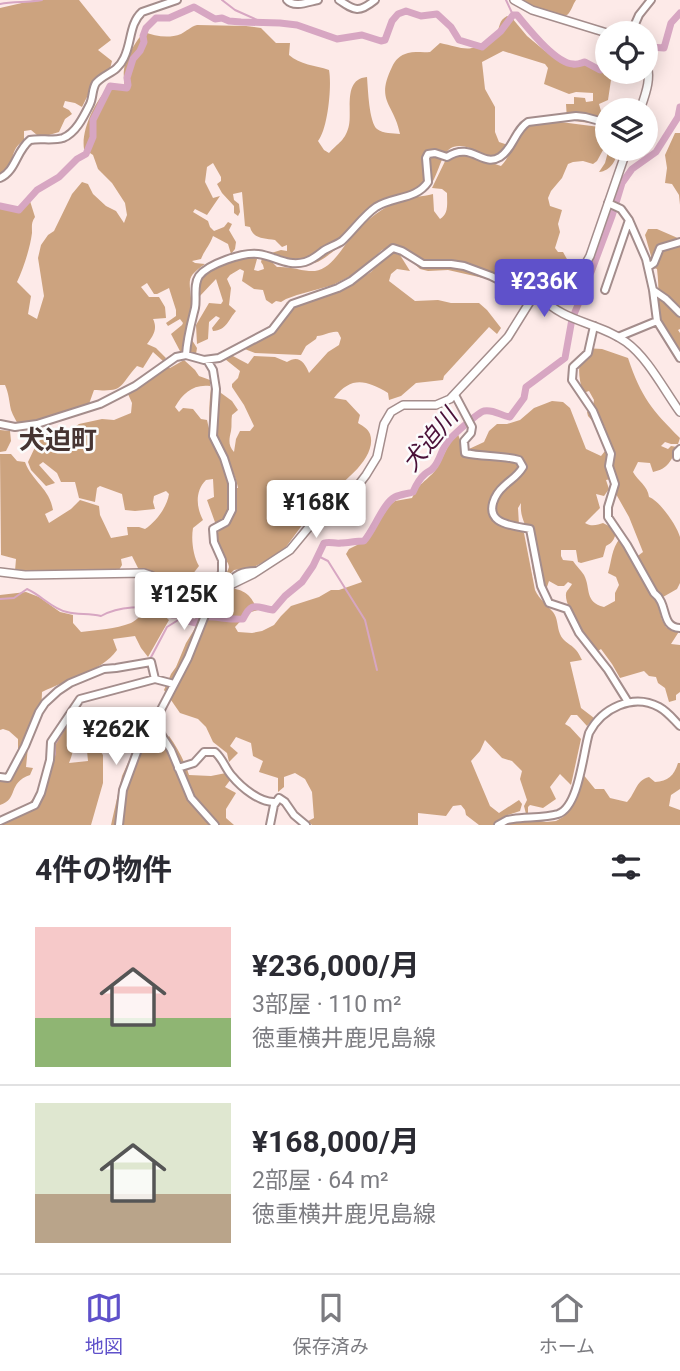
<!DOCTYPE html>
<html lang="ja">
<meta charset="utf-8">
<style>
:root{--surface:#fff;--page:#f7f7f7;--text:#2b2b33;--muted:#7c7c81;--line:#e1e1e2;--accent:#5f51ca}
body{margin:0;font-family:Roboto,"Noto Sans JP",sans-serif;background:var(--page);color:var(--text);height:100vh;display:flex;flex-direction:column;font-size:26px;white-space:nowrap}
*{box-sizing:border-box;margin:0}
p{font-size:23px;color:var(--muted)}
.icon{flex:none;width:38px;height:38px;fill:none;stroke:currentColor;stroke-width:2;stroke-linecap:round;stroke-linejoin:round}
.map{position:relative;height:825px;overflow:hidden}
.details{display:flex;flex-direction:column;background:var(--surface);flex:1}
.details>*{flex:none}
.buttons{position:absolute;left:595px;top:21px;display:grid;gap:14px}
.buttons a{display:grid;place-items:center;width:63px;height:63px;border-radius:50%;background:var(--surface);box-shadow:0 4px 18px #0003;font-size:35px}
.price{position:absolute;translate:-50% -60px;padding:0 16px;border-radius:7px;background:#fff;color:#222;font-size:23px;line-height:46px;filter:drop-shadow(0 2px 4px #0008)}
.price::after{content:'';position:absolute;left:50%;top:42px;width:21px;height:16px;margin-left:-10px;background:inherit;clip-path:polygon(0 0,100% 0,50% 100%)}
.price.on{background:var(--accent);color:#fff}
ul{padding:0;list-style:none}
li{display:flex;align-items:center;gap:21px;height:175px;padding:0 35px}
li+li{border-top:2px solid var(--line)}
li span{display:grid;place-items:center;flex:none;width:196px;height:140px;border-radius:0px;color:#555}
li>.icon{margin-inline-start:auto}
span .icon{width:84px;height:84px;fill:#fffc;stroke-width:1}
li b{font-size:30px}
h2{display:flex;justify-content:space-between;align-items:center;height:84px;padding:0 35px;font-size:30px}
.dock{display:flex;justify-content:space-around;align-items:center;height:98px;border-top:2px solid var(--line);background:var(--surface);font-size:19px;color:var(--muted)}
.dock a{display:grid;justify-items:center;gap:4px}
.dock .on{color:var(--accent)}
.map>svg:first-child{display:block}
</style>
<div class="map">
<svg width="680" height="825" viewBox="0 0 680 825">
<rect width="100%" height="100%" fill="#fdeae8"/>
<path fill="#cca37f" d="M35,0H79L111,40L98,50L112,61L110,69L97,77L82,107L75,103L65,101L63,107L69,110L72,114L65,119L59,132L49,135H37L31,130L24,131V140C14,148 15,150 11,161C9,167 4,172 0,177V8Z
M518,0H576C573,4 571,12 567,15C557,21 528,5 518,0Z
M507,16L512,18L527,36L545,51L575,63L593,65L604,70L611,80L608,100L599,104L605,125L567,120L566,104H574V97L585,98L586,102L593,101V93L576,92L569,94L544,84L548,68L545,64L503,51L482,62L485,89L495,107V132L499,142L508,145L505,158L499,161L493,162C482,155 468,142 453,147C439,152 438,184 424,192C416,197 406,197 398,200C377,208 351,221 339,240L342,244C337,249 319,263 314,263C300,264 295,259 279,265L265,255L281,250L287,251V245L282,247L275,240C264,238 253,239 250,227L245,226L242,192L233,194L234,200L239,204L240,212L238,216L234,213V206L222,193L217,184L221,181V177L213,163L207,167L205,182L213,198L220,196L207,215L195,209L193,212L208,221L210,227L214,231L224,227L228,222L232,224L229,230L236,242L235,249L231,254L228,244L213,236C210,245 204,251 201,259L192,261L195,263L205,264C187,277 189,278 191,298C192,309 189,318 186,328L185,329L197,348L196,354L199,356L181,353L171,334L182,325L183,323L180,319L168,326L166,323L176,316V310L169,288L157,294H154L147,283L141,287L149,297H159L165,307L166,318L153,319C158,329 153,336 147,344L156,348L166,358L163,361L153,352L143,368L137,366C118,387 125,392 94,390L89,404L69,413L20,428C17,422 13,416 11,410C9,401 9,394 5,385H0V208H5L15,211L21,205L30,201L35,217C31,223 32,226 32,233C30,248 24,267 17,282L31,296L28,314L37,319L44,296L38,258L41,245L48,235L54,231L72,194L82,182L88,184L93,194L106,206L116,211L124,223L127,215L125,203L112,183L98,169L93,155L84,149C81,130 95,101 109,87L119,90L124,88C125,81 123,76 124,70C125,59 137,39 144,32C155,36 168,39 181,34C187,31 190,27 197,25L246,26L261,28L276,43H290L289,55C300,65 315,65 329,70C332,85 328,129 318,141L324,150L329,153C338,143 346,140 349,125C352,110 343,79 367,77C368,89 369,122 377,129C383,134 393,133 400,134C394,103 375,102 392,67C395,60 400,55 408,53C415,51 422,53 430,52L440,43C460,47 469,54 488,41C490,39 494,37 496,34C501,26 498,21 507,16Z
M553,121L607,128V149H618C617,159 611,171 599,172L605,163L608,152L603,150L597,161L593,164L583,161L573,162L568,164L562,178L551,191L548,198L550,206L562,210L558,224L560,232L555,248L558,252H563L568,261L563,270L557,274V271L554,267L545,271L539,277L534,278L523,275C514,287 510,289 518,303L492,280L448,270L428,271L420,269L405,255L395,249L387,248L382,250L358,272L333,285L297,295L286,299L281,302L276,301L272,304L266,300L263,290L254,289L242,281L244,271L240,269L230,275L227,279L231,288L229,305L236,311C228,320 227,330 213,331L212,328L220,318L216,316L209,322L208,339L197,344L196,325L209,303L221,304L223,301L216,279L199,297L193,294C192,289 191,282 194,277C202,266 230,258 242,253L257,259L254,270L258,271L264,269L263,265L261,262L262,258L272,262L277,267C290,266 305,272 315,271C332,269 343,246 353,235C366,220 383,207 401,200C412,196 422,197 433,194L434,211L440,219C449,214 447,203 447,193L442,189L432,188L449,153L454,148C478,148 480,160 501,166C513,154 514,132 530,124C536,121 546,121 553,121Z
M675,133H680V205L679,195L672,184L665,183L667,168L665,155Z
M648,229H657L680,239V329L678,330L680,333V360C650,326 662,310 657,269L651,267L649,263L651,256L645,235Z
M394,253L400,255L410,271L397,269L391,274L389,281L415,301L438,300L451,303H479L487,310L501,328L497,334L489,327L444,376L443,380L416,383L401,396L389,400L388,393C366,380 351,376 334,398L346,400L360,415L358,423C363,426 368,429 370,434C378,457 342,485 326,494L332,502L308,517L286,547L269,559L254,567L234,570L221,583C223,579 228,571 229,567C229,556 205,553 221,527C239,521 235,503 232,488H238C234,464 215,445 210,422C208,411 211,389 212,377L218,380L221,393L232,401L238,410L232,415C231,420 232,426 231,431C229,440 228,445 234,452L236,439L240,431H250L254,426L244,405L232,387V384L238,378L240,371L225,359L231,355L248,364L254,356L275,357L287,362C299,354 305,363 309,373L328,352L339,345L341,338L338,332C330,331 325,336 317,336L316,339L306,346L301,355L255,353L242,348L272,334L276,320L287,302L297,298L309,302L338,292L371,272L386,256Z
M585,348L602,349L628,358C641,397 652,410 680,438L678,444H671L665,442L661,446L668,449L671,446L677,447C672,460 668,469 653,472L650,463L638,462L633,472C638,481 648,486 649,497C660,501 677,526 680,537C680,545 680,572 680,583L677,589L663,597L652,588L635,558L643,552L629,517L616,494L617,490L613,486L611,479L606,480L609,489L604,496L596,494L600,508L585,523C591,527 598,525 603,523L613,528L616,533C614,540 612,543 606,546L603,557L581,563L578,562L576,550H561V556L563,560L573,561C576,566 581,570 584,575C591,588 584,602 604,607L615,601V593L619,585L616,577L608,573C612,560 611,550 620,538L638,570L643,577L651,595L657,601L662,620L666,627L670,630H680L671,644L680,645V692L676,695V700L669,702L665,688L658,683L656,677L649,676L644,671L620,678L612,664L601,649L595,653C588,643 564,606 566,594C566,591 570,588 572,584L568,582L564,586H558L549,581L544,596C528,579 534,551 527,531C524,520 520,516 521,503L518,508L519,525L509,524L488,509C496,529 510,523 524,533L535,590C539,599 547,605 553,612C558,618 557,627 560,634C563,642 571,644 576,650C579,653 580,657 582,660L570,662L581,708L594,718L587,726L577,715H571L565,724L570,727L581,739L571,785L560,774L550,787L556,799L543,808L530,805L528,807V814H526L524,806L527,800L520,779L522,771L512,761L502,758L485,740L480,751L471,761L490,806L499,813L519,800L522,804L520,811L505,816L493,825H479L466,815L465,810L461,805L453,806L446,816L418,813V825H312L308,821L314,818L312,792L305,779L295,773L284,777V787L278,792V778L259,772L263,761L253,756L251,743L236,737L230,746L238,753L229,762L227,753L213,742L206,727L198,719L180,713L164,690L171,674L176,667L186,643L197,625L218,607L223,594L232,588C249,592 250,596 258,610L248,613L235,627L238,632L252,633L262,631L274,625L281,616L291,606L319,597L331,590H339L362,582L346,554L349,549L357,545L382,517L390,505L395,501L412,498C420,482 424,483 434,472C444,460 445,445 458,434L460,440L469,449L484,442L489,431L497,424H507L520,420L534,408L552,401L563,402L570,408L586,449L601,456L605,451V426L596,429L595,424L588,416L587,412L593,406L594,400L589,391L583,393C578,376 577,363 585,348Z
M184,360L195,370L199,376L210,380V386C193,384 183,393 175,407L179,412L183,408L193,409L201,419L207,420C210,437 218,447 223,462C229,479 232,500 228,517L216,525L207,500L214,497L213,479L206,480C195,491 196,507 203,520L193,528C191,539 193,556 199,566L192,575L204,585L202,589L186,582L183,583L184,587L175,585L139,570L132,556L121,559L122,565L119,570L24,572L15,571L16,559L1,555L0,454H11L17,461L25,462C32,481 50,489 53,510L45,514L49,523L71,509L80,500L99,506L100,515L111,538L128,535L127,527H139L145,529C156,522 167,507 169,494L166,491L154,496L153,502L155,509L135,511L125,510L122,494L100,486L97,488L95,502L79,498L75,482H61L57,473L43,462L39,465L55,483L46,486L31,470L28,462L37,443L47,434L55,436L63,435L79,424L102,419L114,420L131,413L132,403L128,394L165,367L170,368Z
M0,430L10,431L11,441L6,451L0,452Z
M26,592L39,597L60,612L73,615V623L81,632C98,630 115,629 131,623C137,620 142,613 150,612C157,610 164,615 169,620L148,657L141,648L135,636L113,639L117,650C101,672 66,680 42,692L41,717L37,726L18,752V739L9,731L3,729L0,730V595Z
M67,720C73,735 76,748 69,763L88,761L87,751L90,748H98L103,755V783L91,825H0V820L25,808L38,793L57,732Z
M169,736C177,747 185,762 189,775L211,776L226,773L231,779L225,787L236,793L226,809V818L234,825H111L122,776L136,745L152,751L162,750L163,743Z
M28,747L26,767L33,768L30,775C7,783 19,799 0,805V781L12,777Z
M678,763H680V789L671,795L669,806L680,810V825H500L503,823L528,819L546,822L556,821L563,817L573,806L574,794L582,773L595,789H604L610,798L627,802C636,793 635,781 649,777L655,782C668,781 674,776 678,763Z"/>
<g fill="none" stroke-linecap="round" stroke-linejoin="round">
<path stroke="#d7a6c2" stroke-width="2" d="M222,0L235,10L264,23
M506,0L513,15
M0,4C14,1 28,3 42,0
M318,556L328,561L365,620L377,670
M0,599L14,598L27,589C41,595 52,609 67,612C78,615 88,613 101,616C119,606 144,605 165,611
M149,661L167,627L183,617
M52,762L55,754V744L68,723
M0,825L8,820"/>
<path stroke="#d7a6c2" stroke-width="7" d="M646,49L651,47L664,48L671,23L680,13
M0,206L19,210L37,190L59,177L77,159L86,154L93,137V120L110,86L127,88L128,85L127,78L133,59L140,51L144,42L143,36L146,28L156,18H169L194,7L215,19L222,18L229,21L241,22L280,23L297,25L337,39L362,35L381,41L385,40L392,21L398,14L406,11L421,16L437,14L451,27L459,40L482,47L501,31L513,15H517C528,28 555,63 573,64C577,65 581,63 585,62L600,70L607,69
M165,611L172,615H180L188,621L196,623L201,617C215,616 228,620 243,619C252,601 255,607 273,610L285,596L302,582L313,566L324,543C331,541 334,544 341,543C348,543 356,541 364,541C374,530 383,503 395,497C401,494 407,494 413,492C416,485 419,479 425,474C430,470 430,472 434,467C440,460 441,450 447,443C450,437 479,412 484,411C494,409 501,416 510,417L524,398L526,387L565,358L572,319L580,300L584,284L591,272L612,216L622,183L632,169L656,152L678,117L680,107"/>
<defs>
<path id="minor" d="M287,0C294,8 308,2 318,0
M339,0C355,11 359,13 375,0
M631,33L639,15L651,0
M0,178C16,171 16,151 30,140C40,138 53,141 63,138C76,133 84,116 90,104C93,98 92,89 96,83C105,73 117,73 124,58C132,42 129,24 142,12L177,0
M608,203L621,209L629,220L646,259L653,290L657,321L680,358
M648,267L654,263L660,248L680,242
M605,290L629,220
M653,290L666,299L680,313
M594,326L588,353L573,367L572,380L593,411L611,454L609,466L615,484L608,507V517L627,545L654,593C669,604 660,627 680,628
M618,337L657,321
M186,355C187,338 191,324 195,308C197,298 193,285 199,276C208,264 243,252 258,254C275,256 287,267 305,262C312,260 318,255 323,251C329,247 336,245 342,241C354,230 363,216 376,207C393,196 416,200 428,182L426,158L428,154L435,153L447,157C472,141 482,168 500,157C513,149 515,130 528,122L576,116L585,117L607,123
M455,395L472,427L471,433L464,441L465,453C483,457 501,455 519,460L523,467C517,477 511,479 504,486C495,494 486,511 498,520C506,526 521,527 530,529L541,586L549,603L567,609L579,633L608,670L628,702
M0,424L15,427L37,424L100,404L135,386L176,357L186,355L204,360L219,358L272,330L292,304L338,288L351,281L393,248L402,251L423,264H451L464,266L491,276L503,282L528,303
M677,457V452L680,449
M228,586C234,574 243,571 256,571
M187,593C193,602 197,607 208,608
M154,723L171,750L191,798L215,825
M178,768L194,763L204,752H215C223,759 225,768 232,776C241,787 260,803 275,802
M0,777L8,778L25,746L39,712L45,703L58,691L70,683L104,669L116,668L151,662L155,679L174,684
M0,821L35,805L41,793L50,760L51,742L80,699L155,679
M119,825L123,790L140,744L154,723L188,658L208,608L216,602L222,571V560L214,542L213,529L226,522L232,510V483L224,458L213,436L216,389L213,370L207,360
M270,825L274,805L279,798L285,802L294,815L306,825
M498,825L507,820L513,819C527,817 545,818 558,814C579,807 583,753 589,733C602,708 633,693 659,707C668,712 673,719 680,726"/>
<path id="major" d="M514,0L532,10L607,33
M640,110C646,93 652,78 646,59
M539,295C565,324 597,321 626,342C648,358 664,390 680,412
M0,572L25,575L144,573L150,575L181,592L199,595L214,593L253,574L290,550L314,521L347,500L366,475L377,457L384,424L391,412L403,405H436L450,399L508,337L531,300L575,277L581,272L590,256L627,149"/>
</defs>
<use href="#minor" stroke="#a48d8c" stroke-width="10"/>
<use href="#major" stroke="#a48d8c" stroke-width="10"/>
<use href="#minor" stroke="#fff" stroke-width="6"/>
<use href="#major" stroke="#fff" stroke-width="7"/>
</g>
<g text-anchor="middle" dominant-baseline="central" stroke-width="5" stroke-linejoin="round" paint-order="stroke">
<g font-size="24" font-style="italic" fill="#4a1038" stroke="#fcfcfc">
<text transform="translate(430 440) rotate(-51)">犬迫川</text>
</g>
<g font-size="26" font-weight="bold" fill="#463432" stroke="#fcfcfc">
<text x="58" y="440">犬迫町</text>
</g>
</g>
</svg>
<div class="buttons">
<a><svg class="icon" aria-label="locate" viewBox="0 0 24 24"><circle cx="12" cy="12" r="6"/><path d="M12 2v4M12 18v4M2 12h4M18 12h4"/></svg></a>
<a><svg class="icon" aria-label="layers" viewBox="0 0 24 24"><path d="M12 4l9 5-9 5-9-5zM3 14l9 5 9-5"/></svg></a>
</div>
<b class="price on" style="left:544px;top:319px">¥236K</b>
<b class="price" style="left:316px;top:540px">¥168K</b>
<b class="price" style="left:184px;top:632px">¥125K</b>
<b class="price" style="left:116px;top:767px">¥262K</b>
</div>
<section class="details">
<h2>4件の物件<svg class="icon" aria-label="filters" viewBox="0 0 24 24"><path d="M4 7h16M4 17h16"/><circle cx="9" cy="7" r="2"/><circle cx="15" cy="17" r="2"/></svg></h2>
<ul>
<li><span style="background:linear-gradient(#f6c9c9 65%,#8fb573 0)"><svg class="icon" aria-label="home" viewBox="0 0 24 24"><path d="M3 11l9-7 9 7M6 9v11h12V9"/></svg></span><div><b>¥236,000/月</b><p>3部屋 · 110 m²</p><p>徳重横井鹿児島線</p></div></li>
<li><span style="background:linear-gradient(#dfe7d0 65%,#b9a48a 0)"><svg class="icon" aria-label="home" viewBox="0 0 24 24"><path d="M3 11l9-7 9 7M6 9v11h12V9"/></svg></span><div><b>¥168,000/月</b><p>2部屋 · 64 m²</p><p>徳重横井鹿児島線</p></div></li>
</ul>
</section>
<nav class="dock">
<a class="on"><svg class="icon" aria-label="map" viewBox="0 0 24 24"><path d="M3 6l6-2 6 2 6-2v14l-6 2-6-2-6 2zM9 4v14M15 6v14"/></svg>地図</a>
<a><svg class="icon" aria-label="saved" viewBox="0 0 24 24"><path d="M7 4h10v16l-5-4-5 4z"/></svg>保存済み</a>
<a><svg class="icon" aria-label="home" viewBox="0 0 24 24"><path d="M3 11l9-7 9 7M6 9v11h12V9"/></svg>ホーム</a>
</nav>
